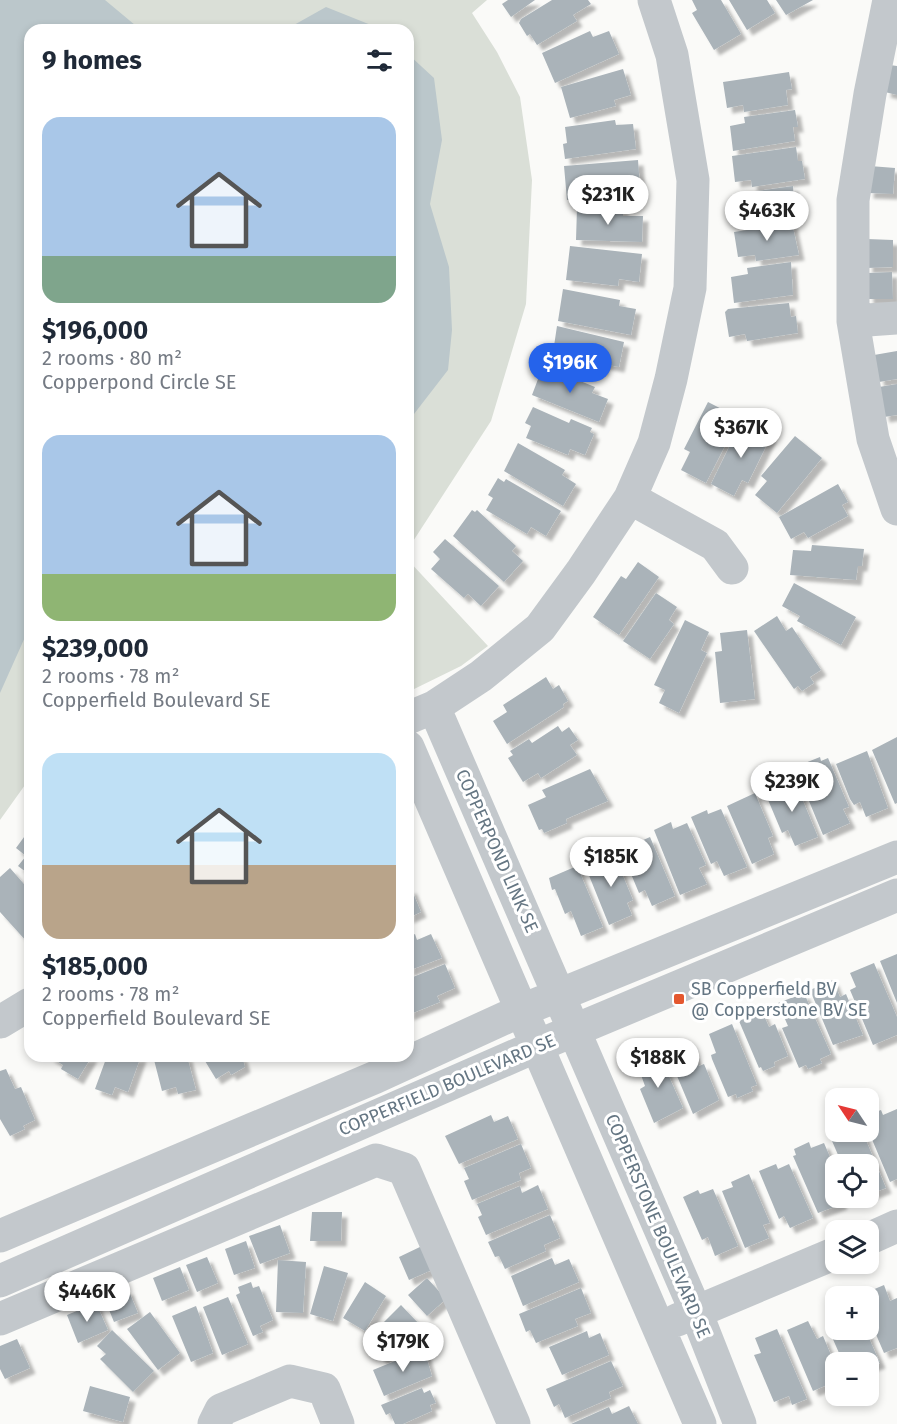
<!DOCTYPE html>
<meta charset="utf-8">
<style>
:root{--surface:#fff;--page:#f2f2f3;--text:#1f2937;--muted:#747a83;--accent:#2563eb}
body{margin:0;font-family:"Fira Sans",sans-serif;background:var(--page);color:var(--text);height:100vh;display:flex;flex-direction:column;font-size:22px;white-space:nowrap}
*{box-sizing:border-box;margin:0}
p{font-size:20px;color:var(--muted)}
.icon{flex:none;width:33px;height:33px;fill:none;stroke:currentColor;stroke-width:2;stroke-linecap:round;stroke-linejoin:round}
.map{position:relative;flex:1;overflow:hidden}
.details{position:absolute;left:24px;top:24px;width:390px;height:1038px;display:flex;flex-direction:column;background:var(--surface);border-radius:18px;box-shadow:0 3px 9px #0003}
.details>*{flex:none}
.needle{width:39px;rotate:305deg}
.fabs{position:absolute;left:825px;top:1088px;display:grid;gap:12px}
.fabs a{display:grid;place-items:center;width:54px;height:54px;border-radius:12px;background:var(--surface);box-shadow:0 3px 9px #0003;font-size:30px}
.price{position:absolute;translate:-50% -51px;padding:0 14px;border-radius:21px;background:#fff;color:#222;font-size:20px;line-height:39px;filter:drop-shadow(0 2px 3px #0008)}
.price::after{content:'';position:absolute;left:50%;top:36px;width:18px;height:14px;margin-left:-9px;background:inherit;clip-path:polygon(0 0,100% 0,50% 100%)}
.price.on{background:var(--accent);color:#fff}
ul{padding:0;list-style:none}
li{display:grid;align-content:center;gap:12px;height:318px;padding:0 18px}
li span{display:grid;place-items:center;height:186px;border-radius:18px;color:#555}
li>.icon{margin-inline-start:auto}
span .icon{width:108px;height:108px;fill:#fffc;stroke-width:1}
li b{font-size:26px}
h2{display:flex;justify-content:space-between;align-items:center;height:72px;padding:0 18px;font-size:26px}
.map>svg:first-child{display:block}
</style>
<div class="map">
<svg width="897" height="1424" viewBox="0 0 897 1424">
<defs>
<filter id="shadow"><feDropShadow dx="5.5" dy="5.5" stdDeviation="1.5" flood-color="#0004"/></filter>
</defs>
<rect width="100%" height="100%" fill="#fafaf8"/>
<path fill="#dadfd7" d="M0,0H487L472,13L497,52L520,97L532,180L526,304L491,421L408,549V30H30V778L0,820Z
M408,560L488,646L461,666L408,692Z"/>
<path fill="#bbc7cb" d="M0,0H105L141,30H30V626L0,693Z
M326,7L381,29L382,30H285Z
M408,54L434,78L442,140L430,204L449,267L452,330L448,370L414,414L408,417Z"/>
<path fill="#aab3b9" filter="url(#shadow)" d="M508,0H535L511,17L502,4Z
M552,0H588L591,4L573,15L577,21L537,45L530,34L527,36L519,23L521,19Z
M692,0H721L741,34L714,50L692,13L697,10Z
M729,0H767L775,13L747,30Z
M776,0H813L786,15Z
M590,31L593,37L609,31L619,54L555,83L542,53Z
M890,65L897,66V95L885,92Z
M623,69L631,95L614,100L616,106L570,118L561,87Z
M789,72L792,89L786,90L788,105L744,112L743,105L727,108L723,82Z
M795,110L798,127H793L795,141L733,151L730,126L745,123L744,117Z
M615,120L616,125L633,124L636,149L565,159L563,144L567,143L565,127Z
M796,147L798,161H802L805,179L752,187L751,180L735,182L732,156Z
M638,160L640,187L624,188L625,195L567,200L564,166Z
M870,166L895,168L893,194L868,193Z
M793,186L795,217L738,226L734,201L751,198L750,192Z
M577,208L623,209V216H643L642,242L576,240Z
M792,223L799,255L756,261L755,255L738,257L734,232Z
M867,239L893,240V267L867,268Z
M570,246L642,254L639,282L619,279L618,286L566,280Z
M791,262L793,295L734,303L731,277L748,274L747,268Z
M892,272L893,299H868L867,273Z
M563,289L620,300L619,306L636,309L631,335L558,321Z
M789,303L791,317L796,316L798,333L747,341L745,334L729,337L725,312L728,309Z
M557,326L624,342L619,367L603,364L602,370L557,360L560,347L554,346Z
M897,351V379L879,382L874,355Z
M543,366L595,387L592,393L608,399L599,422L532,395Z
M897,384V415L884,417L879,387Z
M708,402L739,418L706,483L681,470L690,452L684,449Z
M533,407L569,423L571,419L592,428L590,432L594,434L585,455L570,449L568,455L526,438L531,426L525,423Z
M740,425L753,432L755,428L771,436L748,483L742,480L734,496L711,484Z
M795,436L822,458L777,513L755,495L767,481L761,476Z
M518,443L565,470L562,475L576,484L563,506L504,471Z
M498,478L504,482L506,479L561,511L546,536L531,527L527,534L486,510L493,498L488,495Z
M838,484L848,502L842,505L848,516L808,538L804,532L791,539L779,517Z
M472,510L475,512L477,510L516,546L512,551L523,561L504,582L453,536Z
M445,539L499,586L481,606L468,594L464,598L431,569L440,559L433,552Z
M812,545L864,549L862,566H858L856,580L790,575L793,550L811,551Z
M638,562L659,577L619,635L593,617L621,576L626,579Z
M794,583L856,617L841,645L797,621L800,616L782,606Z
M656,593L677,607L669,620L674,624L650,659L623,641Z
M777,616L786,631L792,627L821,670L810,677L814,683L802,691L798,686L794,689L754,631Z
M685,620L709,632L701,650L707,653L679,713L659,703L665,690L654,685Z
M747,630L755,699L720,703L715,652L722,651L720,633Z
M546,677L553,689L559,685L568,701L563,704L564,707L507,744L493,721L507,712L503,705Z
M558,726L562,732L569,727L578,740L570,745L577,755L541,778L538,773L523,782L508,758L513,755L510,751L529,739L532,743Z
M897,737V803L895,804L872,750Z
M867,751L888,808L866,817L860,802L854,805L850,799L836,764Z
M820,757L821,761L828,758L849,807L843,809L850,823L823,835L797,772L807,768L805,763Z
M590,769L608,801L566,819L567,823L544,833L542,829L539,830L528,805L546,797L542,790Z
M794,779L818,837L795,846L788,830L782,833L766,795L780,789L778,785Z
M755,793L773,836L768,838L774,854L752,864L727,806Z
M721,809L747,867L724,876L717,861L711,864L691,817L707,810L708,814Z
M671,822L673,829L687,823L706,865L699,868L707,884L680,895L654,830Z
M27,833L30,836V875L18,866L26,856L16,848Z
M650,837L675,896L652,906L645,890L639,893L621,850Z
M613,852L633,900L627,903L632,915L609,925L586,868L597,864L595,859Z
M577,866L603,927L581,936L571,911L565,914L555,889L552,890L549,878Z
M10,868L30,891L28,943L0,912V877Z
M411,888L421,912L408,918V889Z
M415,934L417,940L431,934L442,958L408,971V937Z
M897,954V1003L880,961Z
M874,963L897,1017V1035L873,1045L850,990L856,987L850,973Z
M445,964L455,988L437,996L440,1002L408,1015V979Z
M833,980L840,997L846,994L863,1035L833,1045L810,990Z
M804,993L831,1054L820,1059L822,1063L808,1069L806,1065L799,1068L782,1028L788,1026L778,1003Z
M762,1011L769,1027L775,1024L788,1056L774,1062L775,1066L763,1071L761,1067L759,1068L739,1021Z
M732,1024L757,1085L751,1087L753,1091L737,1098L736,1094L728,1097L712,1059L711,1055L716,1053L709,1034Z
M689,1043L699,1066L704,1064L719,1100L693,1114L667,1052Z
M659,1054L683,1108L654,1123L640,1089L645,1086L637,1064Z
M48,1056H92L78,1079L61,1069L63,1065Z
M107,1056H141L128,1092L115,1087L112,1095L95,1089Z
M153,1056H187L196,1090L178,1094L176,1087L162,1091Z
M202,1056H242L245,1067L231,1075L229,1071L216,1079Z
M6,1069L15,1089L21,1087L35,1120L23,1126L25,1129L10,1136L0,1119V1071Z
M897,1109V1179L890,1182L868,1130V1115L881,1110L883,1115Z
M491,1115L494,1122L508,1116L518,1139L459,1164L445,1136Z
M863,1133L886,1188L868,1195V1164H842L832,1141L849,1134L851,1138Z
M809,1142L811,1148L824,1143L836,1171V1197H839L842,1204L818,1213L793,1156L796,1155L794,1149Z
M521,1144L531,1168L519,1173L521,1180L472,1200L464,1181L469,1179L464,1168Z
M776,1164L778,1169L789,1164L813,1218L790,1228L784,1216L779,1219L759,1171Z
M749,1174L770,1223L763,1225L769,1238L745,1248L722,1191L733,1187L731,1182Z
M538,1185L548,1209L486,1235L478,1217L482,1215L477,1204L520,1186L522,1193Z
M713,1189L738,1246L715,1256L708,1237L702,1240L683,1197L698,1190L700,1194Z
M312,1212H342L341,1241H310Z
M550,1215L560,1238L544,1245L546,1251L505,1269L499,1256L495,1257L488,1242Z
M280,1225L290,1253L260,1264L249,1236Z
M246,1241L255,1268L234,1275L225,1249Z
M422,1246L432,1270L409,1280L399,1257Z
M207,1257L218,1283L197,1292L186,1265Z
M552,1258L555,1265L569,1259L579,1282L523,1306L511,1276Z
M278,1260L306,1262L303,1313L276,1312Z
M324,1266L348,1273L333,1321L310,1314Z
M180,1267L189,1290L162,1301L153,1278Z
M427,1278L446,1299L427,1316L408,1295Z
M251,1282L253,1288L259,1286L273,1320L260,1326L263,1332L253,1336L236,1295L240,1293L238,1287Z
M365,1282L386,1296L365,1331L343,1318Z
M884,1285L890,1301L897,1298V1348L884,1353L868,1316V1296H858Z
M581,1288L591,1313L575,1319L578,1326L536,1343L530,1330L526,1332L519,1314Z
M128,1289L138,1313L114,1322L105,1300Z
M228,1297L248,1344L222,1355L203,1307Z
M96,1303L108,1330L78,1343L67,1315Z
M401,1305L420,1325L383,1360L365,1341Z
M196,1306L213,1353L191,1362L172,1316Z
M836,1309V1329H865L880,1363L868,1367V1362H843L828,1328L834,1325L829,1312Z
M150,1312L180,1353L158,1370L127,1329Z
M808,1321L817,1339L823,1336L836,1367V1381L813,1391L787,1330Z
M777,1329L807,1399L792,1405L789,1396L774,1402L754,1355L761,1353L755,1338Z
M112,1330L154,1371L133,1392L100,1359L106,1354L97,1346Z
M587,1331L589,1338L600,1333L609,1355L562,1375L549,1347Z
M17,1339L30,1368L5,1379L0,1369V1346Z
M424,1349L432,1376L384,1396L373,1370Z
M611,1361L623,1386L609,1392L611,1398L565,1418L559,1404L554,1407L546,1389Z
M90,1386L130,1397L123,1422L83,1411Z
M422,1388L424,1393L430,1390L436,1403L430,1405L432,1411L403,1424H395L390,1413L386,1415L381,1405Z
M629,1406L638,1424H571L609,1407L612,1414Z"/>
<g fill="none" stroke-linecap="round" stroke-linejoin="round">
<path stroke="#c3c8cc" stroke-width="33" d="M889,0L870,94L853,200V321L873,439L897,509
M853,321L897,318
M630,498L715,545L732,568
M434,707L696,1312L740,1424
M408,718L434,707L481,676L540,628L581,572L630,498L654,443L671,379L690,288L693,180L672,55L654,0
M408,747L700,1424
M0,1022L30,1004
M0,1236L376,1077L520,1011L897,857
M868,1239L897,1226
M0,1281L537,1046L897,895
M0,1319L376,1160L404,1169L514,1424
M677,1320L836,1253
M214,1424L221,1410L290,1381L324,1389L338,1424"/>
</g>
<rect fill="#e4572e" stroke="#fff" stroke-width="2" x="673" y="993" width="12" height="12" rx="3"/>
<g text-anchor="middle" dominant-baseline="central" stroke-width="6" stroke-linejoin="round" paint-order="stroke">
<g font-size="18" fill="#657683" stroke="#fff">
<text transform="translate(497 851) rotate(66)">COPPERPOND LINK SE</text>
<text transform="translate(447 1085) rotate(-23)">COPPERFIELD BOULEVARD SE</text>
<text transform="translate(658 1226) rotate(67)">COPPERSTONE BOULEVARD SE</text>
</g>
<g font-size="18" fill="#657683" stroke="#fff" text-anchor="start">
<text x="691" y="989">SB Copperfield BV<tspan x="691" dy="21">@ Copperstone BV SE</tspan></text>
</g>
</g>
</svg>
<div class="fabs">
<a><svg class="needle" viewBox="-14 -14 28 28"><path d="M0-13l5 13h-10z" fill="#e53935"/><path d="M0 13l5-13h-10z" fill="#747a83"/></svg></a>
<a><svg class="icon" aria-label="locate" viewBox="0 0 24 24"><circle cx="12" cy="12" r="6"/><path d="M12 2v4M12 18v4M2 12h4M18 12h4"/></svg></a>
<a><svg class="icon" aria-label="layers" viewBox="0 0 24 24"><path d="M12 4l9 5-9 5-9-5zM3 14l9 5 9-5"/></svg></a>
<a>+</a>
<a>−</a>
</div>
<b class="price" style="left:608px;top:226px">$231K</b>
<b class="price" style="left:767px;top:242px">$463K</b>
<b class="price on" style="left:570px;top:394px">$196K</b>
<b class="price" style="left:741px;top:459px">$367K</b>
<b class="price" style="left:792px;top:813px">$239K</b>
<b class="price" style="left:611px;top:888px">$185K</b>
<b class="price" style="left:658px;top:1089px">$188K</b>
<b class="price" style="left:87px;top:1323px">$446K</b>
<b class="price" style="left:403px;top:1373px">$179K</b>
<section class="details">
<h2>9 homes<svg class="icon" aria-label="filters" viewBox="0 0 24 24"><path d="M4 7h16M4 17h16"/><circle cx="9" cy="7" r="2"/><circle cx="15" cy="17" r="2"/></svg></h2>
<ul>
<li><span style="background:linear-gradient(#a9c7e8 75%,#7fa58c 0)"><svg class="icon" aria-label="home" viewBox="0 0 24 24"><path d="M3 11l9-7 9 7M6 9v11h12V9"/></svg></span><div><b>$196,000</b><p>2 rooms · 80 m²</p><p>Copperpond Circle SE</p></div></li>
<li><span style="background:linear-gradient(#a9c7e8 75%,#8fb573 0)"><svg class="icon" aria-label="home" viewBox="0 0 24 24"><path d="M3 11l9-7 9 7M6 9v11h12V9"/></svg></span><div><b>$239,000</b><p>2 rooms · 78 m²</p><p>Copperfield Boulevard SE</p></div></li>
<li><span style="background:linear-gradient(#bfe0f5 60%,#b9a48a 0)"><svg class="icon" aria-label="home" viewBox="0 0 24 24"><path d="M3 11l9-7 9 7M6 9v11h12V9"/></svg></span><div><b>$185,000</b><p>2 rooms · 78 m²</p><p>Copperfield Boulevard SE</p></div></li>
</ul>
</section>
</div>
